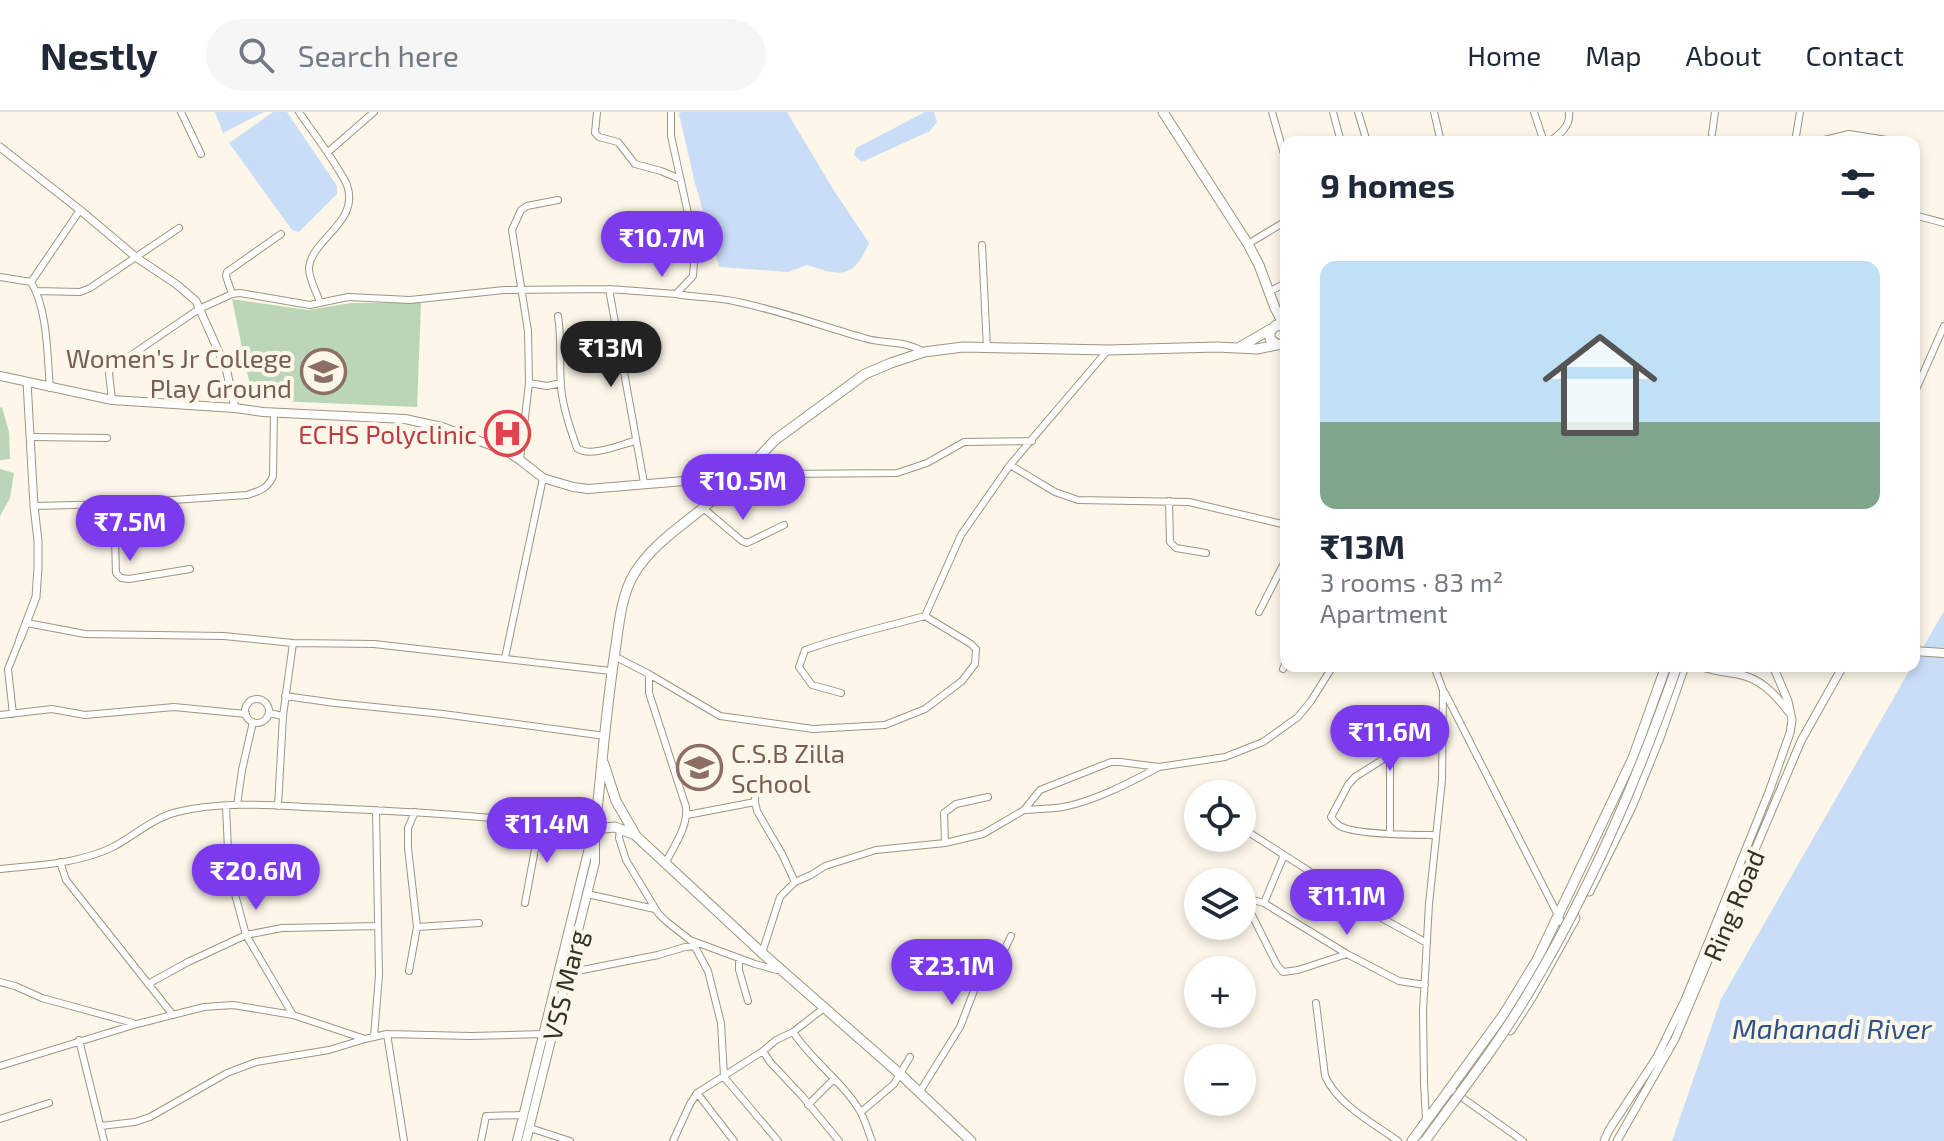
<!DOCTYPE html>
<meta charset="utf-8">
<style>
:root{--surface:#fff;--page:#f6f6f7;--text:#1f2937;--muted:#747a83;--line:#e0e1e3;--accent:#7c3aed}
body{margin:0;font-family:"Exo 2",sans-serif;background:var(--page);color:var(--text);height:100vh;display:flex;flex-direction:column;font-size:30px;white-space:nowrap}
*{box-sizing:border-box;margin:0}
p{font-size:26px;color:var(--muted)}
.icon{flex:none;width:44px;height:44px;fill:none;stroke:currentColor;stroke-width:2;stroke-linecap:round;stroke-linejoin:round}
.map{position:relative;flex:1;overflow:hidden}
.details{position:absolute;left:1280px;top:24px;width:640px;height:536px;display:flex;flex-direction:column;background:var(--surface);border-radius:16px;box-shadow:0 4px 12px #0003}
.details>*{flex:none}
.controls{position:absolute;left:1184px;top:668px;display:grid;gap:16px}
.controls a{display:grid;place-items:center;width:72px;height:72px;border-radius:50%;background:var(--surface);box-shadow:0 4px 12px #0003;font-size:40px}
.price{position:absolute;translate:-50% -68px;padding:0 18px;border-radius:28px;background:var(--accent);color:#fff;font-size:26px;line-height:52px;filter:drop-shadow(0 2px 4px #0008)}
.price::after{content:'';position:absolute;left:50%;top:48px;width:24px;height:18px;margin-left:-12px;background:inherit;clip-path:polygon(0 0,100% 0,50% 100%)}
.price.selected{background:#222;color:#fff}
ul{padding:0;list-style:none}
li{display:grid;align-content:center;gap:16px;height:424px;padding:0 40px}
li+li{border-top:2px solid var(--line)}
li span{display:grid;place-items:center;height:248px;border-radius:16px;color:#555}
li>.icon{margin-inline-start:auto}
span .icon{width:144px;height:144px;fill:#fffc;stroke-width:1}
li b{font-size:34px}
h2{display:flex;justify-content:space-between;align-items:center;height:96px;padding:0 40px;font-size:34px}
header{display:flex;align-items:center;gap:48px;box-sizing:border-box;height:112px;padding:0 40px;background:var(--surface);border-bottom:2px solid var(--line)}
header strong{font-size:38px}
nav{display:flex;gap:44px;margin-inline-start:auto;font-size:28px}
.search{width:560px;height:72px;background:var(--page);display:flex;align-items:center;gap:20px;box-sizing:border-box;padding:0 28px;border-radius:44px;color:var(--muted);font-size:30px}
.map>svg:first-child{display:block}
</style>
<header>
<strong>Nestly</strong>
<div class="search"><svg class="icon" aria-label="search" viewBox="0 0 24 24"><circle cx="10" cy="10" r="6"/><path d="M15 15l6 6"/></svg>Search here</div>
<nav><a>Home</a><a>Map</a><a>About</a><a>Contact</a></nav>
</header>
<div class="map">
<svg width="1944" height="1029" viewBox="0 0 1944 1029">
<rect width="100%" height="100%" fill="#fdf7ea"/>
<path fill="#bad6b6" d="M232,187L308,198L351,191H421L417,295L253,288Z
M2,295L9,320L10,347L0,348V296Z
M0,357L14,361L10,386L0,404Z"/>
<path fill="#caddf7" d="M215,0H264L223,21Z
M273,0H287L337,74V82L299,120L292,118L229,31Z
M681,0H787L833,77L869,131C853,168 840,164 807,153L788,160L719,155L695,71L679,2Z
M925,0H934L937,10L930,19L862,50L854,43L856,36Z
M1944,499V1029H1672L1721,887L1912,554H1914V551Z"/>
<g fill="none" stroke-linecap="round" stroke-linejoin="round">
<defs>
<path id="minor" d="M181,0L201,42
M299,0C312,19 326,37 338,57C341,62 345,68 347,73C360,110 313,126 309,155C308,166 317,180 320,191
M597,0L595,21L599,25L618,30L635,52L661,59L680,67
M1272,0L1286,49
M1333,0L1341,30
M1358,0L1367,30
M1434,0L1441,30
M1534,0L1544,30
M1712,22L1715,0
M1549,30C1560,22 1571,14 1569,0
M1795,30L1800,0
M1816,30L1849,22L1893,29
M328,40L374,0
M1914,103L1944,111
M1248,132L1286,109
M982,133L987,237
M0,165L31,170
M609,177L644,371
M36,179L80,180L90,176L179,116
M1270,179L1286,171
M232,182L226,164L227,160L281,122
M676,182C697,186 718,185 738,190C781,199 822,214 864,226C886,233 902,227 924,240
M558,204C562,228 559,251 561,275C563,296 570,316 577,336C590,346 619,333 635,329
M529,271L547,274L561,271
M50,276C47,243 48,198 31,170L80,98
M1914,282L1944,214
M112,288L109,261L111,257L199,197L232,182L240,181L310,193L348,185L410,188L504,178L609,177L676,182L693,164L694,150L689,106L671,24V0
M31,325L107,326
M520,348L529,271L528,219L512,118L521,98L527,94L558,88
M1010,353L1055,380L1078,388L1189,390L1286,413
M749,366L783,362L897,361L927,351L964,330L1032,329
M1169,389L1170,430L1176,436L1206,441
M114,392L116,461L121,466L129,467L190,457
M34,394L114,392L247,383C259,379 268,377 273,364L274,300
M703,396L742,429L747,431L784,413
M1259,500L1286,447
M27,511L85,522L224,524L293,531L374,532L611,559
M614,544L649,562L720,604L813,617L885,613L925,597L962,569L975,552L976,537L971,532L925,504L961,423L1010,353L1108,238
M505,546L543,366
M1283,557L1286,550
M649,562V581L686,695C688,715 675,732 666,750
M841,581L812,573L799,555L805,538C844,524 885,515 925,504
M1445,581L1565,817
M285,584L335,591L443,602L605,624
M245 599a12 12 0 1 1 24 0a12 12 0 1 1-24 0Z
M269,601L283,604L278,694
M13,602L8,557L20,527
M0,603L52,597L85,603L174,595L246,602
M283,604L293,531
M756,668L755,690L757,699L782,742L795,770L811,763L825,754L876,738L945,731L983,722L1024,698L1040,678L1111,650H1120L1159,655L1225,645L1263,630L1298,605L1311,589L1333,554
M237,693L242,658L253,610
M226,694L229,760L246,823L293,903
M1024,698C1037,697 1050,697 1063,695C1095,689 1131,670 1159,655
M687,703L755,690
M1242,716L1306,757L1347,787L1427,831
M620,717L619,726L626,748L658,801L667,810L690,828L755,852L777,858
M1390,722V643
M1436,723C1415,723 1356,723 1340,714C1335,711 1334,709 1331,705L1348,673L1355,665L1441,611
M945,731L944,701L956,692L988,685
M60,750L66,768L173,903
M0,757C38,753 78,752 113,735C134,724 153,706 177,700C226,688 278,694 328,696C417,700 506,705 595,717
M587,782L655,797
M525,791L540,710
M1264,791L1284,743
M417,815L479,811
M695,835L708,859L721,911L724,965L778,1029
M762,841L780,785L795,770
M1347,842L1298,858L1283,860L1277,853L1247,793L1253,788L1264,791L1347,842L1399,869L1425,873
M739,846V858L748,889
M409,859L417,815L408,736V716L415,700
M567,861L658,843L685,835L696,834
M0,870L15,874L42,886L133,911
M148,872L188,850L246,823L282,816L378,814
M1316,891L1325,964C1338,993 1373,1011 1398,1029
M793,920C812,949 842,969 860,999C865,1008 868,1019 872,1029
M387,922L404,1029
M374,925L379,863L376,698
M79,928L104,1029
M763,939L770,950L802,984L839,1029
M0,954L137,912L204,895L233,893L293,903L365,927L387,922L471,924L543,922
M1450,977L1523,1029
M697,981L734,1029
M919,981L960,915L977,871L999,849L1011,824
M808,993L834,967
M861,1000L894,972L910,945
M0,1007L49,991
M1426,1008L1424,971L1423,899L1429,792L1442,668L1443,578L1434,554
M101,1014L135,1010L150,1005L227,961L256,950L329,938L365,927
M530,1016L570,1029
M481,1029L486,1004L524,1003
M673,1029L690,992L697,981L763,939L776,928L793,920L824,896"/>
<path id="tertiary" d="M0,35L80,98L137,146L176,172L196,189L226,256L235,296
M20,527L36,485L38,456V429L34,394L27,270
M1700,554C1713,559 1724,560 1737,562C1760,566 1774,581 1788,599
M1604,1029L1609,1018L1657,945L1685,888L1769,680L1790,621L1792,608L1788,589L1773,554
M1617,1029L1675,927L1801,629L1843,554"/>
<path id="secondary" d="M0,264L112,288L235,296L263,300L405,307L442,315L493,334L506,339L520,348L543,366L573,375L588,377L708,367
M1914,539L1944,541
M517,1029L589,736L594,728
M526,1029L595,750V717"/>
<path id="primary" d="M1163,0L1248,132L1259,153L1275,196L1284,213
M1278,233L1270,227V220L1276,213L1286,215
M1240,235L1271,217
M736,352C748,355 754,369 742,378C735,384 724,386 715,386L709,379L708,367L722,356Z
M747,358L775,328L865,262L891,251L924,240L963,235L1108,238L1217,235L1257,237L1286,231
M715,386C688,410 653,430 634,462C622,482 619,510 616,533C606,594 602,656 595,717L615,715L635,723L762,841L900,962L971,1029
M604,652L616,689L635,722
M1589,779L1631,695L1660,623L1684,554
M1510,918L1532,884L1575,806
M1412,1029L1504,902L1537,848L1633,646L1666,554"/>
</defs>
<use href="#minor" stroke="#9f9580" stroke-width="8"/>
<use href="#tertiary" stroke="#9f9580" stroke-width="9"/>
<use href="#secondary" stroke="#9f9580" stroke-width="10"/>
<use href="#primary" stroke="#9f9580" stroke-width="11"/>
<use href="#minor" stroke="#fff" stroke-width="6"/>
<use href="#tertiary" stroke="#fff" stroke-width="7"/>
<use href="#secondary" stroke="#fff" stroke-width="8"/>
<use href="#primary" stroke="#fff" stroke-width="9"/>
<defs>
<path id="primary-bridge" d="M1425,1029C1459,982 1496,935 1526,885C1589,781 1637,669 1677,554"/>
</defs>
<use href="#primary-bridge" stroke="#9f9580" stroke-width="11" stroke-linecap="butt"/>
<use href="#primary-bridge" stroke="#fff" stroke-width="9"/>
</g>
<defs>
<symbol id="university-ring" viewBox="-11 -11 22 22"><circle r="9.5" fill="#fdf7ea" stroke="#8d6e63" stroke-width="1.5"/><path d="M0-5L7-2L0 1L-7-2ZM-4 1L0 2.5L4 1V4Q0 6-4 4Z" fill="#8d6e63"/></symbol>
<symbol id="hospital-ring" viewBox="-11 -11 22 22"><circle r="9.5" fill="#fdf7ea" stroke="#e0444e" stroke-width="1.5"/><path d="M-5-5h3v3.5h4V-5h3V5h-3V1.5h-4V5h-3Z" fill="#e0444e"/></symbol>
<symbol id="school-ring" viewBox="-11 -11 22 22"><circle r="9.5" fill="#fdf7ea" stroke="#8d6e63" stroke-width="1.5"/><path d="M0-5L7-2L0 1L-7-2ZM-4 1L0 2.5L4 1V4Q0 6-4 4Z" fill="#8d6e63"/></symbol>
</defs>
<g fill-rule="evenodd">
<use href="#university-ring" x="298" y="234" width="51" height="51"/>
<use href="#hospital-ring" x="482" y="296" width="51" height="51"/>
<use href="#school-ring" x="674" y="630" width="51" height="51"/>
</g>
<g text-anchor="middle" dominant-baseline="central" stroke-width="8" stroke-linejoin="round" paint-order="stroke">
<g font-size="26" fill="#785e54" stroke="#fdf7ea" text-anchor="end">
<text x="292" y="245">Women's Jr College<tspan x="292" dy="30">Play Ground</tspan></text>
<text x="731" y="640" text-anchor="start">C.S.B Zilla<tspan x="731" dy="30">School</tspan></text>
</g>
<g font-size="26" fill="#be3a42" stroke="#fdf7ea" text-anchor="end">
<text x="477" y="321">ECHS Polyclinic</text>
</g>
<g font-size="26" fill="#343027" stroke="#fdf7ea">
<text transform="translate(1733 793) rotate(-67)">Ring Road</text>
<text transform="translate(564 873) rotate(-76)">VSS Marg</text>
</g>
<g font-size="28" font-style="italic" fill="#2c5287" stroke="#fdf7ea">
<text x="1832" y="916">Mahanadi River</text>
</g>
</g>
</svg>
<div class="controls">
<a><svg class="icon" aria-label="locate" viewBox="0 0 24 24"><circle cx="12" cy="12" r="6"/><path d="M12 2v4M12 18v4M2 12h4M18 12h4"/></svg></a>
<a><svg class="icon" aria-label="layers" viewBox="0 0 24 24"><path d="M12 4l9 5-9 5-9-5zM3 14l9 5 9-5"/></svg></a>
<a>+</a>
<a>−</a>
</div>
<b class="price" style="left:662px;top:167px">₹10.7M</b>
<b class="price selected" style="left:611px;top:277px">₹13M</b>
<b class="price" style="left:743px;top:410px">₹10.5M</b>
<b class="price" style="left:130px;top:451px">₹7.5M</b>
<b class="price" style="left:1390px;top:661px">₹11.6M</b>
<b class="price" style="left:547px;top:753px">₹11.4M</b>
<b class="price" style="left:256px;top:800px">₹20.6M</b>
<b class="price" style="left:1347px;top:825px">₹11.1M</b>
<b class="price" style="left:952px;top:895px">₹23.1M</b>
<section class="details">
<h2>9 homes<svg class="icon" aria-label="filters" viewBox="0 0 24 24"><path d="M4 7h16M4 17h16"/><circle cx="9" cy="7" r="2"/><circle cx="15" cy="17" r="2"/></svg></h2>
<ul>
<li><span style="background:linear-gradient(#bfe0f5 65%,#7fa58c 0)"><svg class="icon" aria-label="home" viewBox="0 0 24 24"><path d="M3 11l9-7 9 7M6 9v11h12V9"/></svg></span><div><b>₹13M</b><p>3 rooms · 83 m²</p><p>Apartment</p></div></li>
</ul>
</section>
</div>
